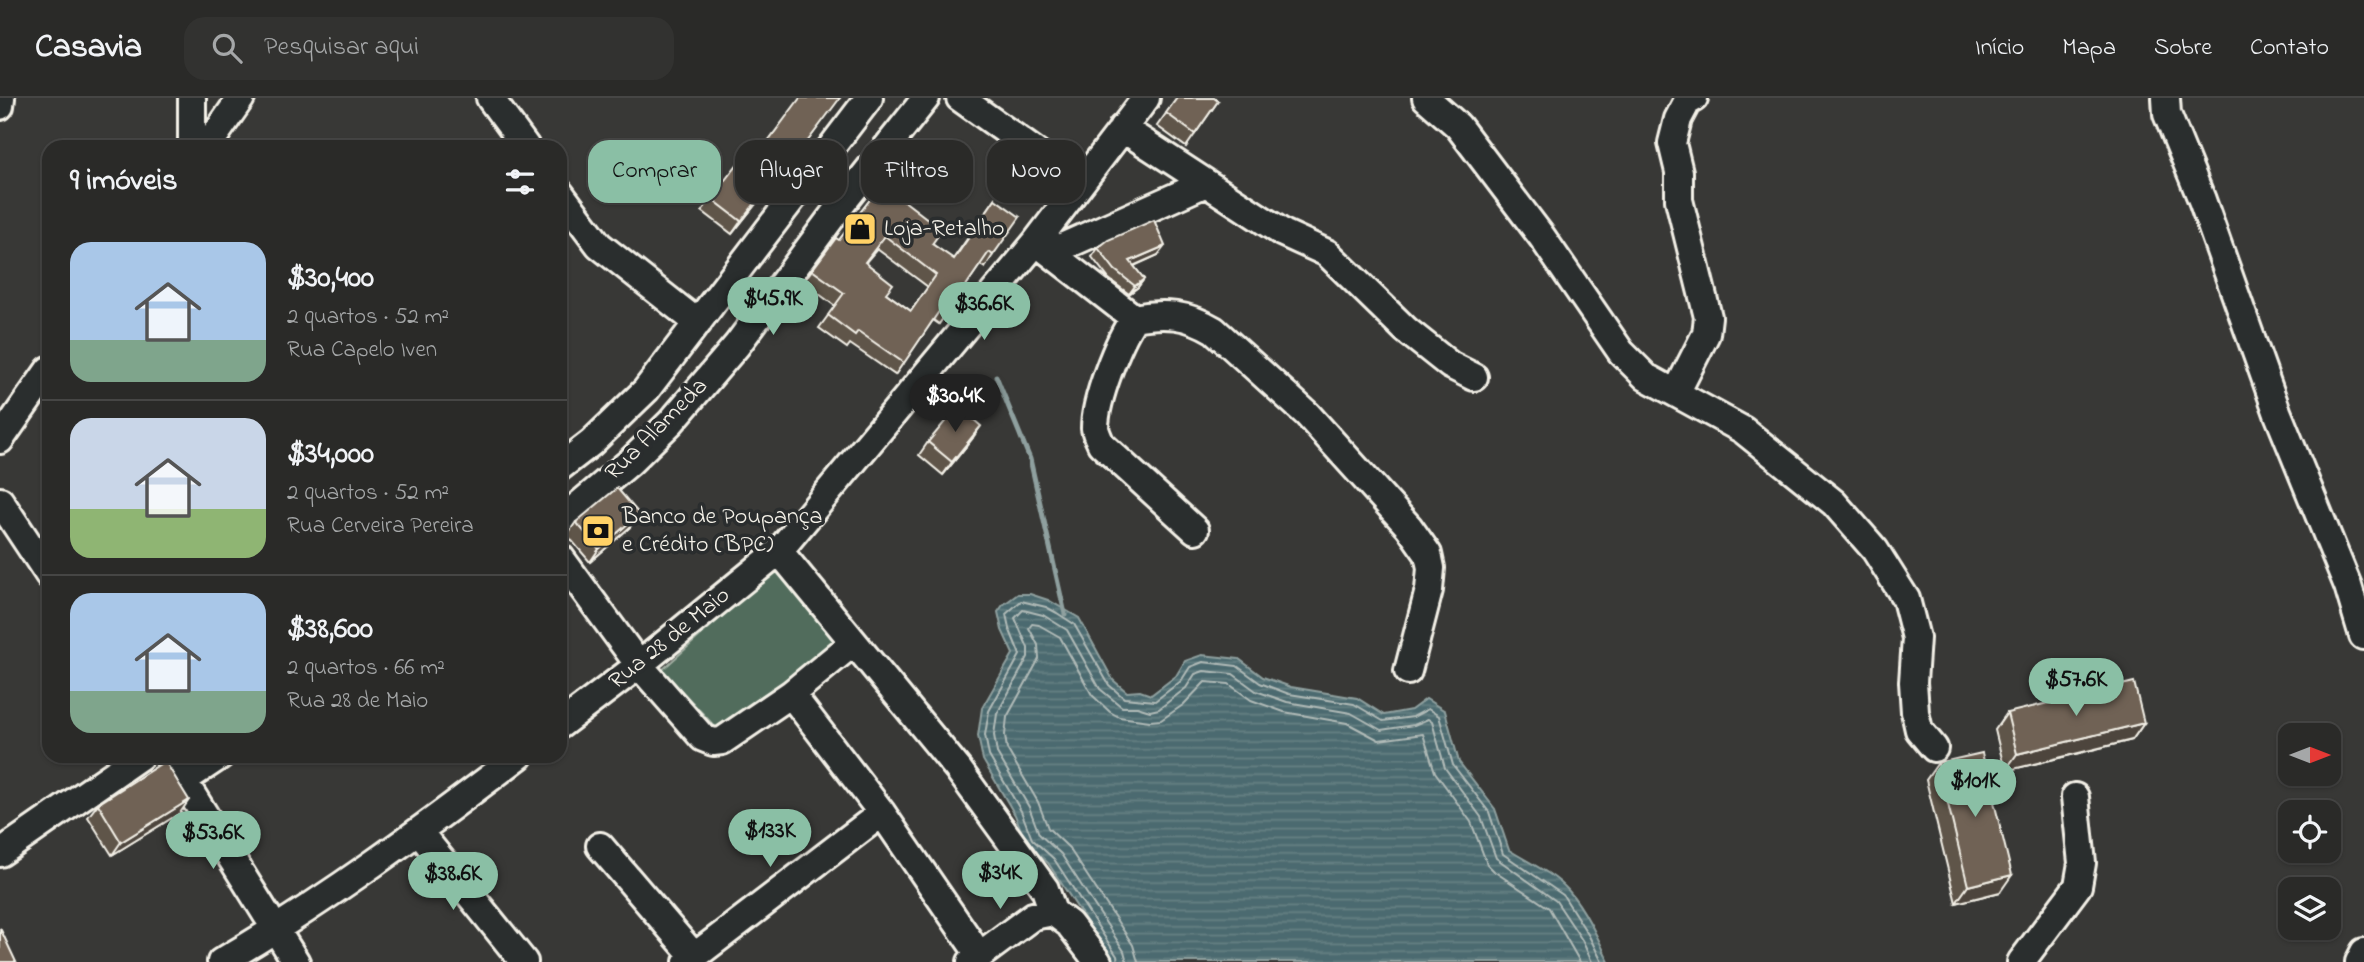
<!DOCTYPE html>
<html lang="pt">
<meta charset="utf-8">
<style>
:root{--surface:#2a2a28;--page:#323230;--text:#f1f3f6;--muted:#a5a7a8;--line:#464645;--accent:#8abfa5}
body{margin:0;font-family:"Indie Flower",sans-serif;background:var(--page);color:var(--text);height:100vh;display:flex;flex-direction:column;font-size:26px;white-space:nowrap}
*{box-sizing:border-box;margin:0}
p{font-size:23px;color:var(--muted)}
.icon{flex:none;width:38px;height:38px;fill:none;stroke:currentColor;stroke-width:2;stroke-linecap:round;stroke-linejoin:round}
.map{position:relative;flex:1;overflow:hidden}
.sheet{position:absolute;left:42px;top:42px;width:525px;height:623px;display:flex;flex-direction:column;background:var(--surface);border-radius:21px;box-shadow:0 2px 5px #0004,0 0 0 2px var(--line)}
.sheet>*{flex:none}
.guide{position:absolute;left:588px;top:42px;width:665px;height:63px;display:flex;gap:14px}
.needle{width:46px;rotate:90deg}
.fabs{position:absolute;left:2278px;top:625px;display:grid;gap:14px}
.fabs a{display:grid;place-items:center;width:63px;height:63px;border-radius:14px;background:var(--surface);box-shadow:0 2px 5px #0004,0 0 0 2px var(--line);font-size:35px}
.price{position:absolute;translate:-50% -60px;padding:0 16px;border-radius:24px;background:var(--accent);color:#111;font-size:23px;line-height:46px;filter:drop-shadow(0 2px 4px #0008)}
.price::after{content:'';position:absolute;left:50%;top:42px;width:21px;height:16px;margin-left:-10px;background:inherit;clip-path:polygon(0 0,100% 0,50% 100%)}
.price.current{background:#222;color:#fff}
ul{padding:0;list-style:none}
li{display:flex;align-items:center;gap:21px;height:175px;padding:0 28px}
li+li{border-top:2px solid var(--line)}
li span{display:grid;place-items:center;flex:none;width:196px;height:140px;border-radius:21px;color:#555}
li>.icon{margin-inline-start:auto}
span .icon{width:84px;height:84px;fill:#fffc;stroke-width:1}
li b{font-size:30px}
h2{display:flex;justify-content:space-between;align-items:center;height:84px;padding:0 28px;font-size:30px}
.tag{padding:0 24px;border-radius:21px;background:var(--surface);box-shadow:0 2px 5px #0004,0 0 0 2px var(--line);font-size:24px;line-height:63px}
.tag.current{background:var(--accent);color:#111}
header{display:flex;align-items:center;gap:42px;box-sizing:border-box;height:98px;padding:0 35px;background:var(--surface);border-bottom:2px solid var(--line)}
header strong{font-size:33px}
nav{display:flex;gap:38px;margin-inline-start:auto;font-size:24px}
.search{width:490px;height:63px;background:var(--page);display:flex;align-items:center;gap:18px;box-sizing:border-box;padding:0 24px;border-radius:21px;color:var(--muted);font-size:26px}
.map>svg:first-child{display:block}
</style>
<header>
<strong>Casavia</strong>
<div class="search"><svg class="icon" aria-label="search" viewBox="0 0 24 24"><circle cx="10" cy="10" r="6"/><path d="M15 15l6 6"/></svg>Pesquisar aqui</div>
<nav><a>Início</a><a>Mapa</a><a>Sobre</a><a>Contato</a></nav>
</header>
<div class="map">
<svg width="2364" height="864" viewBox="0 0 2364 864">
<defs>
<pattern id="water-rules" width="6" height="5" patternUnits="userSpaceOnUse" patternTransform="scale(1.75)"><rect width="6" height="5" fill="#4c6a6f"/><path d="M0 2.5h6" fill="none" stroke="#668084"/></pattern>
</defs>
<rect width="100%" height="100%" fill="#383836"/>
<filter id="ink" filterUnits="userSpaceOnUse"><feTurbulence type="fractalNoise" baseFrequency=".0143" numOctaves="2"/><feDisplacementMap in="SourceGraphic" scale="14" xChannelSelector="R" yChannelSelector="G"/><feConvolveMatrix kernelMatrix="1 2 1 2 8 2 1 2 1" color-interpolation-filters="sRGB"/></filter>
<g filter="url(#ink)">
<path fill="#516c5c" stroke="#a2aea2" stroke-width="2" d="M779,467L843,544L719,633L662,572Z"/>
<path fill="url(#water-rules)" stroke="#8fa09f" stroke-width="2" d="M1018,496H1030L1048,502L1079,520L1113,582L1127,594L1140,593L1151,597L1176,578L1185,563L1202,557L1239,561L1263,579L1291,589L1357,600L1384,617L1411,612L1426,601L1445,613L1459,664L1495,711L1509,752C1528,764 1553,775 1568,792C1585,811 1599,842 1609,864H1113L1048,765L1026,745L1015,717L983,662L978,638L982,610L1013,556L1002,532L998,514L1003,507Z"/>
<g fill="none" stroke-linecap="round" stroke-linejoin="round">
<path stroke="#b1bbb8" stroke-width="2" d="M1118,864L1117,858L1054,761L1032,741L1021,713L989,658L985,637L989,613L1020,557L1009,530L1006,516L1021,503L1046,509L1057,515L1074,526L1109,587L1124,600L1155,603L1181,583L1190,569L1203,564L1237,568L1260,585L1289,596L1354,606L1383,623L1413,619L1428,611L1439,618L1453,667L1489,714L1503,756L1563,797L1589,838L1602,864
M1127,864L1124,853L1061,756L1039,736L1029,709L997,655L994,637L997,616L1028,559V550L1015,520L1023,512L1043,517L1067,532L1100,591L1122,609H1137L1150,613L1159,611L1186,590L1195,576L1204,573L1233,576L1256,593L1287,604L1351,615L1381,632L1414,627L1428,621L1432,624L1445,670L1481,719L1496,760L1556,803L1582,842L1592,864
M1138,864L1133,847L1069,750L1048,730L1038,704L1007,651L1005,637L1007,619L1039,561L1038,547L1029,530L1032,526L1039,527L1060,539L1092,597L1110,614L1119,619L1150,623L1161,622L1183,607L1205,584L1229,586L1251,602L1284,614L1347,625L1379,642L1423,636L1435,674L1471,724L1487,766L1495,774L1549,810L1580,864"/>
<path stroke="#8fa09f" stroke-width="5" d="M996,278L1030,361L1065,516"/>
<defs>
<path id="minor" d="M192,0V49
M490,0L526,49
M960,0L1079,85
M1426,0L1458,28L1542,139L1621,254L1646,279L1743,332L1834,405L1875,452L1906,501L1916,540L1913,584L1915,614L1919,632L1934,650
M2166,0L2167,16L2202,102L2278,316L2348,488L2363,538
M0,8L1,0
M1122,30L1283,135L1327,155L1406,232L1450,267L1474,279
M207,49L241,0
M560,95L599,147L698,225
M1036,144L1134,220C1165,214 1187,216 1214,232L1307,316L1409,429L1428,456L1431,470L1429,492L1408,573
M1051,154L1206,85
M1134,220C1118,243 1095,302 1095,330C1096,336 1099,341 1101,346L1195,432
M1676,295L1706,236L1708,219L1679,102V74L1672,45L1678,21L1687,4L1694,0
M0,342L49,272
M560,369L591,345L646,292L869,0
M0,403L49,477
M560,423L630,364L671,324L737,247L840,108L926,0
M779,453L958,671L1045,791L1053,814L1069,826L1098,864
M560,459L639,567L703,640L713,644L722,643L791,596L853,545
M791,596L882,715L980,858
M560,627L639,567L779,453L1036,144L1146,0
M168,658L296,864
M184,682L220,658
M419,734L524,864
M600,748L694,858
M0,755L140,658
M221,864C326,803 423,731 519,658
M687,864L882,715
M971,864L1033,818L1053,814
M2021,864L2078,788L2082,765L2075,699
M2359,864L2364,854"/>
</defs>
<use href="#minor" stroke="#f4f1e8" stroke-width="32"/>
<use href="#minor" stroke="#2a2d2e" stroke-width="26"/>
</g>
<path fill="#5f5449" stroke="#f4f1e8" stroke-width="2" fill-rule="evenodd" d="M839,0L774,89L771,87L732,136L702,113L711,100L751,66Z
M1177,0L1218,3L1186,49L1157,28Z
M882,86L932,146L953,161L995,101L993,157L985,170L980,167L939,226L933,222L895,277L850,246L847,250L819,230L835,208L803,184L812,172L839,142ZM877,151L928,189L911,213L886,195L865,165Z
M1098,150L1158,157L1134,168L1144,181L1138,189L1129,196L1109,181L1092,159Z
M972,341L943,377L919,357L928,344Z
M639,416L630,429L590,464L567,437L576,424Z
M2007,615L2144,625L2132,642L2005,673L1995,632Z
M1938,665L2000,794L1956,805L1926,682Z
M98,706L180,715L112,757L88,719Z"/>
<path fill="#4e453c" stroke="#f4f1e8" stroke-width="2" d="M780,74L771,87L732,136L741,123Z
M1165,148L1158,157L1124,172L1130,163Z
M1144,181L1138,189L1129,196L1135,188Z
M981,328L972,341L943,377L952,364Z
M639,416L630,429L590,464L599,451Z
M2144,625L2132,642L2005,673L2017,656Z
M189,702L180,715L112,757L121,744Z
M2012,777L2000,794L1956,805L1968,788Z"/>
<path fill="#6f6255" stroke="#f4f1e8" stroke-width="2" fill-rule="evenodd" d="M800,0H840L783,76L780,74L741,123L711,100L743,59L751,66Z
M1177,0H1214L1218,3L1195,36L1166,15Z
M882,86L942,132L932,146L954,161L995,101L1020,119L993,157L989,154L948,214L942,209L904,265L858,233L855,237L828,217L844,195L812,172L836,140L839,142ZM885,138L936,177L911,213L886,195L893,186L865,164Z
M1154,122L1165,148L1130,163L1144,181L1135,188L1115,172L1098,150L1108,142Z
M958,308L981,328L952,364L928,344Z
M617,390L639,416L599,451L576,424Z
M2134,584L2144,625L2017,656L2007,615Z
M1982,655L2012,777L1968,788L1938,665Z
M165,663L189,702L121,744L98,706Z
M0,830L16,864H0Z"/>
</g>
<defs>
<symbol id="shop-square" viewBox="-11 -11 22 22"><rect x="-9" y="-9" width="18" height="18" rx="4" fill="#ffd166" stroke="#2a2d2e"/><path d="M-5-2.5h2.3a2.7 3.5 0 0 1 5.4 0H5L5.5 6h-11ZM-1.5-2.5h3a1.5 2.3 0 0 0-3 0Z" fill="#111"/></symbol>
<symbol id="bank-square" viewBox="-11 -11 22 22"><rect x="-9" y="-9" width="18" height="18" rx="4" fill="#ffd166" stroke="#2a2d2e"/><path d="M-6-4H6V4H-6ZM0-2.3a2.3 2.3 0 1 0 0 4.6a2.3 2.3 0 1 0 0-4.6Z" fill="#111"/></symbol>
</defs>
<g fill-rule="evenodd">
<use href="#shop-square" x="841" y="112" width="38" height="38"/>
<use href="#bank-square" x="579" y="414" width="38" height="38"/>
</g>
<g text-anchor="middle" dominant-baseline="central" stroke-width="7" stroke-linejoin="round" paint-order="stroke">
<g font-size="24" fill="#f4f1e8" stroke="#2a2d2e" text-anchor="start">
<text x="884" y="131">Loja-Retalho</text>
<text x="622" y="419">Banco de Poupança<tspan x="622" dy="28">e Crédito (BPC)</tspan></text>
</g>
<g font-size="24" fill="#f4f1e8" stroke="#2a2d2e">
<text transform="translate(657 332) rotate(-45)">Rua Alameda</text>
<text transform="translate(670 541) rotate(-39)">Rua 28 de Maio</text>
</g>
</g>
</svg>
<div class="fabs">
<a><svg class="needle" viewBox="-14 -14 28 28"><path d="M0-13l5 13h-10z" fill="#e53935"/><path d="M0 13l5-13h-10z" fill="#a5a7a8"/></svg></a>
<a><svg class="icon" aria-label="locate" viewBox="0 0 24 24"><circle cx="12" cy="12" r="6"/><path d="M12 2v4M12 18v4M2 12h4M18 12h4"/></svg></a>
<a><svg class="icon" aria-label="layers" viewBox="0 0 24 24"><path d="M12 4l9 5-9 5-9-5zM3 14l9 5 9-5"/></svg></a>
</div>
<b class="price" style="left:773px;top:239px">$45.9K</b>
<b class="price" style="left:984px;top:244px">$36.6K</b>
<b class="price current" style="left:955px;top:336px">$30.4K</b>
<b class="price" style="left:2076px;top:620px">$57.6K</b>
<b class="price" style="left:1975px;top:721px">$101K</b>
<b class="price" style="left:770px;top:771px">$133K</b>
<b class="price" style="left:213px;top:773px">$53.6K</b>
<b class="price" style="left:1000px;top:813px">$34K</b>
<b class="price" style="left:453px;top:814px">$38.6K</b>
<div class="guide">
<a class="tag current">Comprar</a>
<a class="tag">Alugar</a>
<a class="tag">Filtros</a>
<a class="tag">Novo</a>
</div>
<section class="sheet">
<h2>9 imóveis<svg class="icon" aria-label="filters" viewBox="0 0 24 24"><path d="M4 7h16M4 17h16"/><circle cx="9" cy="7" r="2"/><circle cx="15" cy="17" r="2"/></svg></h2>
<ul>
<li><span style="background:linear-gradient(#a9c7e8 70%,#7fa58c 0)"><svg class="icon" aria-label="home" viewBox="0 0 24 24"><path d="M3 11l9-7 9 7M6 9v11h12V9"/></svg></span><div><b>$30,400</b><p>2 quartos · 52 m²</p><p>Rua Capelo Iven</p></div></li>
<li><span style="background:linear-gradient(#c9d6e8 65%,#8fb573 0)"><svg class="icon" aria-label="home" viewBox="0 0 24 24"><path d="M3 11l9-7 9 7M6 9v11h12V9"/></svg></span><div><b>$34,000</b><p>2 quartos · 52 m²</p><p>Rua Cerveira Pereira</p></div></li>
<li><span style="background:linear-gradient(#a9c7e8 70%,#7fa58c 0)"><svg class="icon" aria-label="home" viewBox="0 0 24 24"><path d="M3 11l9-7 9 7M6 9v11h12V9"/></svg></span><div><b>$38,600</b><p>2 quartos · 66 m²</p><p>Rua 28 de Maio</p></div></li>
</ul>
</section>
</div>
